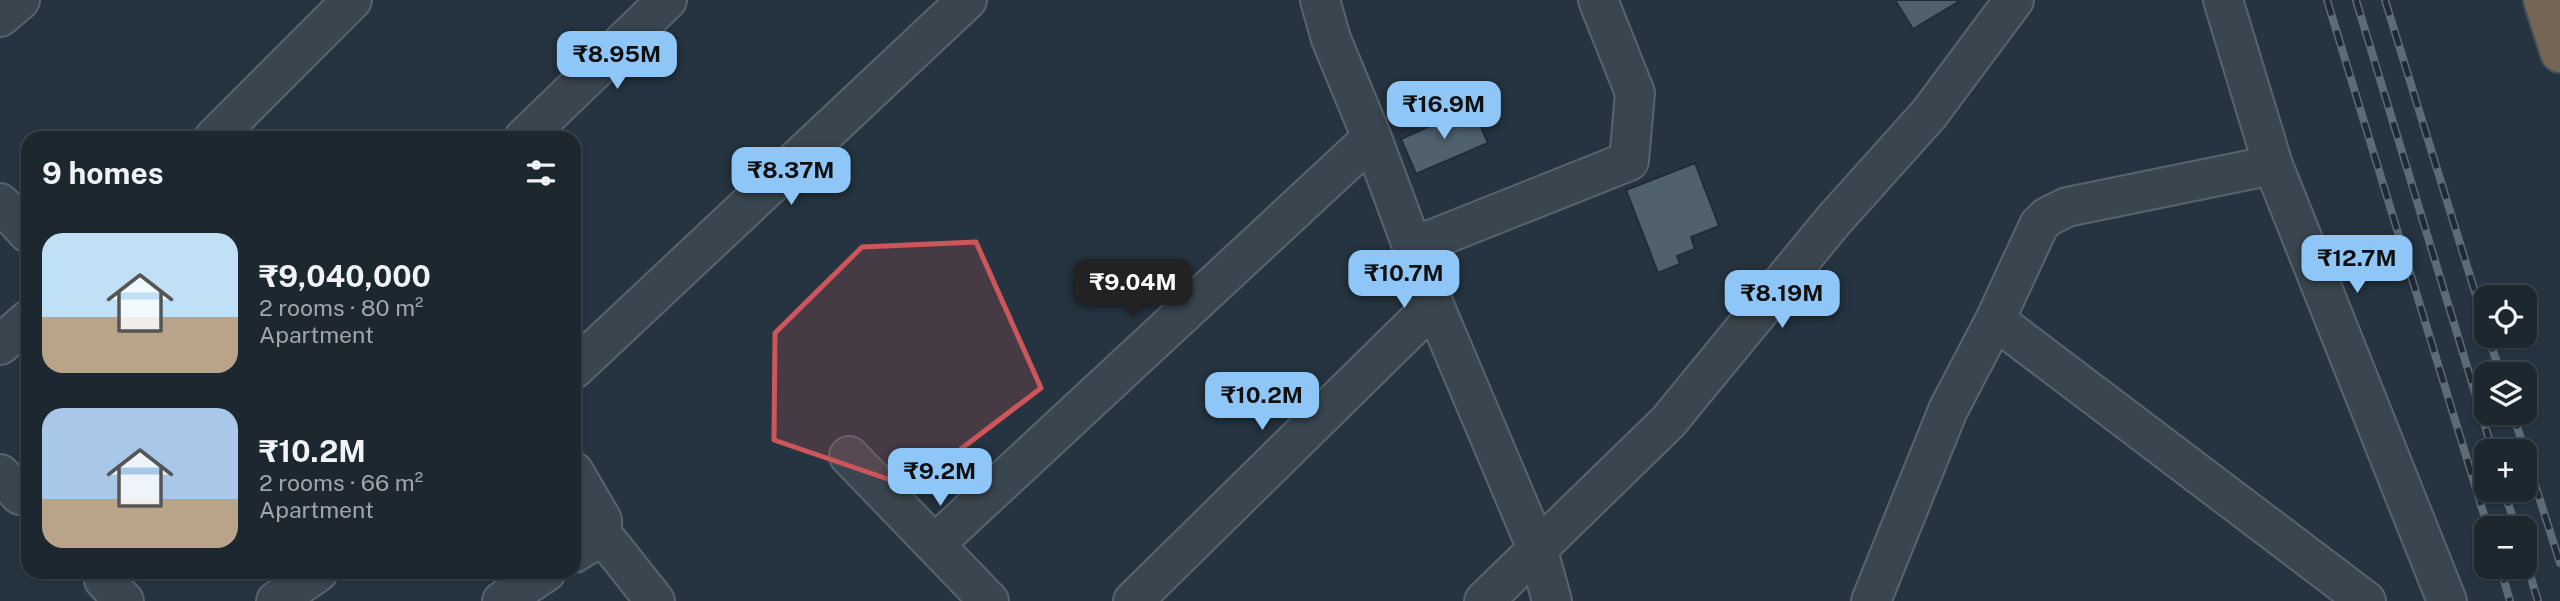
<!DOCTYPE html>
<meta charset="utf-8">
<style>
:root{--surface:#1c2730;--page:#29333c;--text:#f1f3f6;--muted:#a0a5ab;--line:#3a444c;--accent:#8ec6f7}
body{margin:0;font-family:"Public Sans",sans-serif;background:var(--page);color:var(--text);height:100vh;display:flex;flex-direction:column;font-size:26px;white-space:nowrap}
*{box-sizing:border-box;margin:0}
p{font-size:23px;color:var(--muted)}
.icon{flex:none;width:38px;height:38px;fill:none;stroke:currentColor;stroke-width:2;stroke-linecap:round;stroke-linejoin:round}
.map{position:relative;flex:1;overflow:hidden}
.details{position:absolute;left:21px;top:131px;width:560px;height:448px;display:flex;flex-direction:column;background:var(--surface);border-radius:21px;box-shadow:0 2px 5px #0004,0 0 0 2px var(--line)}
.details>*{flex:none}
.controls{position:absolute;left:2474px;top:285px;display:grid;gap:14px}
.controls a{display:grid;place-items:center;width:63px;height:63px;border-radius:14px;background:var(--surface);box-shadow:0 2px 5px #0004,0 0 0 2px var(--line);font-size:35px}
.price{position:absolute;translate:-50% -60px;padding:0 16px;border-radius:14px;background:var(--accent);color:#111;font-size:23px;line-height:46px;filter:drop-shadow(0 2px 4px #0008)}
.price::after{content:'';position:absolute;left:50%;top:42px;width:21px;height:16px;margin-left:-10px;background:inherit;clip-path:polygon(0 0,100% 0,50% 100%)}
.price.active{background:#222;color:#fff}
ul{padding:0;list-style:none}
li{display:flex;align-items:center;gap:21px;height:175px;padding:0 21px}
li span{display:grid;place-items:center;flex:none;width:196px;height:140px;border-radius:21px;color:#555}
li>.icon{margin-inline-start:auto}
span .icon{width:84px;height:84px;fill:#fffc;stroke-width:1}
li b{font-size:30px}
h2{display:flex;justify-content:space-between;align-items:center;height:84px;padding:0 21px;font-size:30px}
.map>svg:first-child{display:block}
</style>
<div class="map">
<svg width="2560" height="601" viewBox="0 0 2560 601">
<rect width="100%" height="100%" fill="#253440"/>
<path fill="#50616d" stroke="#202d37" stroke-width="2" d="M1895,0H1957L1958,2L1913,29Z
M1472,107L1488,143L1416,174L1401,139Z
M1695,163L1719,226L1691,237L1695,249L1677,256L1680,264L1658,273L1626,190Z"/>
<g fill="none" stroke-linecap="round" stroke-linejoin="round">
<defs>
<path id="minor" d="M1320,0L1331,39L1372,138L1434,305L1538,551L1552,601
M2223,0L2273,165L2447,601
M0,17L20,0
M214,138L352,0
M524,138L667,0
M0,203L28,233
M1413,247L1629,161L1635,93L1598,0
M1995,320L2366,601
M0,345L28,320
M574,369L967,0
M849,456L989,601
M574,472L602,520C604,538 588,544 574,553
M0,474L20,495
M601,533L655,601
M935,544L1372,138
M104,580L124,601
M276,601L318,572
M502,601L546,572
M1133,601L1434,305
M1484,601L1668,422L1833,221L1929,114L2014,0
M1871,601L1948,410L1995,320L2039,225L2047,217L2067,207L2273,165"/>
<path id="highway" d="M2543,0L2560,53"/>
</defs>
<use href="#minor" stroke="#57646d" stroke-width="42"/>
<use href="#highway" stroke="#44515a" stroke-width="42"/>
<use href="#minor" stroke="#3a464f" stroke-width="38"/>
<use href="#highway" stroke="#756557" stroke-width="38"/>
<defs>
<path id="rail" d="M2327,0L2488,528
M2356,0L2493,452
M2385,0L2487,331
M2488,336L2501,374
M2513,413L2525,452
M2525,453L2560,563
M2504,490L2516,528
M2525,558L2538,601
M2500,567L2510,601"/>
</defs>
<use href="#rail" stroke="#5c6b76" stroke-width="8"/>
<use href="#rail" stroke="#1e2b35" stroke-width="5" stroke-dasharray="16" stroke-linecap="butt"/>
</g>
<path fill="#cc5659" fill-opacity="0.2" stroke="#cc5659" stroke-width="5" stroke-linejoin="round" d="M976,242L1041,388L911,487L774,440L775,333L862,247Z"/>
</svg>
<div class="controls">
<a><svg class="icon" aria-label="locate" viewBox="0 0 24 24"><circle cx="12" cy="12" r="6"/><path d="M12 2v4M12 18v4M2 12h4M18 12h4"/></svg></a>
<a><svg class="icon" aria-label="layers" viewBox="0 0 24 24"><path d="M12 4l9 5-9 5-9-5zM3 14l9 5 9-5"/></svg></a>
<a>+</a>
<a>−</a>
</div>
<b class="price" style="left:617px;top:91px">₹8.95M</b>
<b class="price" style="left:1444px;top:141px">₹16.9M</b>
<b class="price" style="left:791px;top:207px">₹8.37M</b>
<b class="price" style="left:2357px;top:295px">₹12.7M</b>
<b class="price" style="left:1404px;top:310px">₹10.7M</b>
<b class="price active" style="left:1133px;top:319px">₹9.04M</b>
<b class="price" style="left:1782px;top:330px">₹8.19M</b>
<b class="price" style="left:1262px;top:432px">₹10.2M</b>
<b class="price" style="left:940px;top:508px">₹9.2M</b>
<section class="details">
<h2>9 homes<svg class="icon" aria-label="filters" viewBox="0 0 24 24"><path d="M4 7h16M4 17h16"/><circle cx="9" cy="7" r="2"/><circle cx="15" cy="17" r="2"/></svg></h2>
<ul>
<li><span style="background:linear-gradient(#bfe0f5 60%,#b9a48a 0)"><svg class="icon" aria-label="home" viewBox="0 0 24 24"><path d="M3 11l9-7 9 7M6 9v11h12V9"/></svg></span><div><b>₹9,040,000</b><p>2 rooms · 80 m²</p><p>Apartment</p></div></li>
<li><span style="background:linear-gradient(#a9c7e8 65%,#b9a48a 0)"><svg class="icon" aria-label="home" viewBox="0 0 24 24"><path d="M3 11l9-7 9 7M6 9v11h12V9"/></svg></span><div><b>₹10.2M</b><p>2 rooms · 66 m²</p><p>Apartment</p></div></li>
</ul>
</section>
</div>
